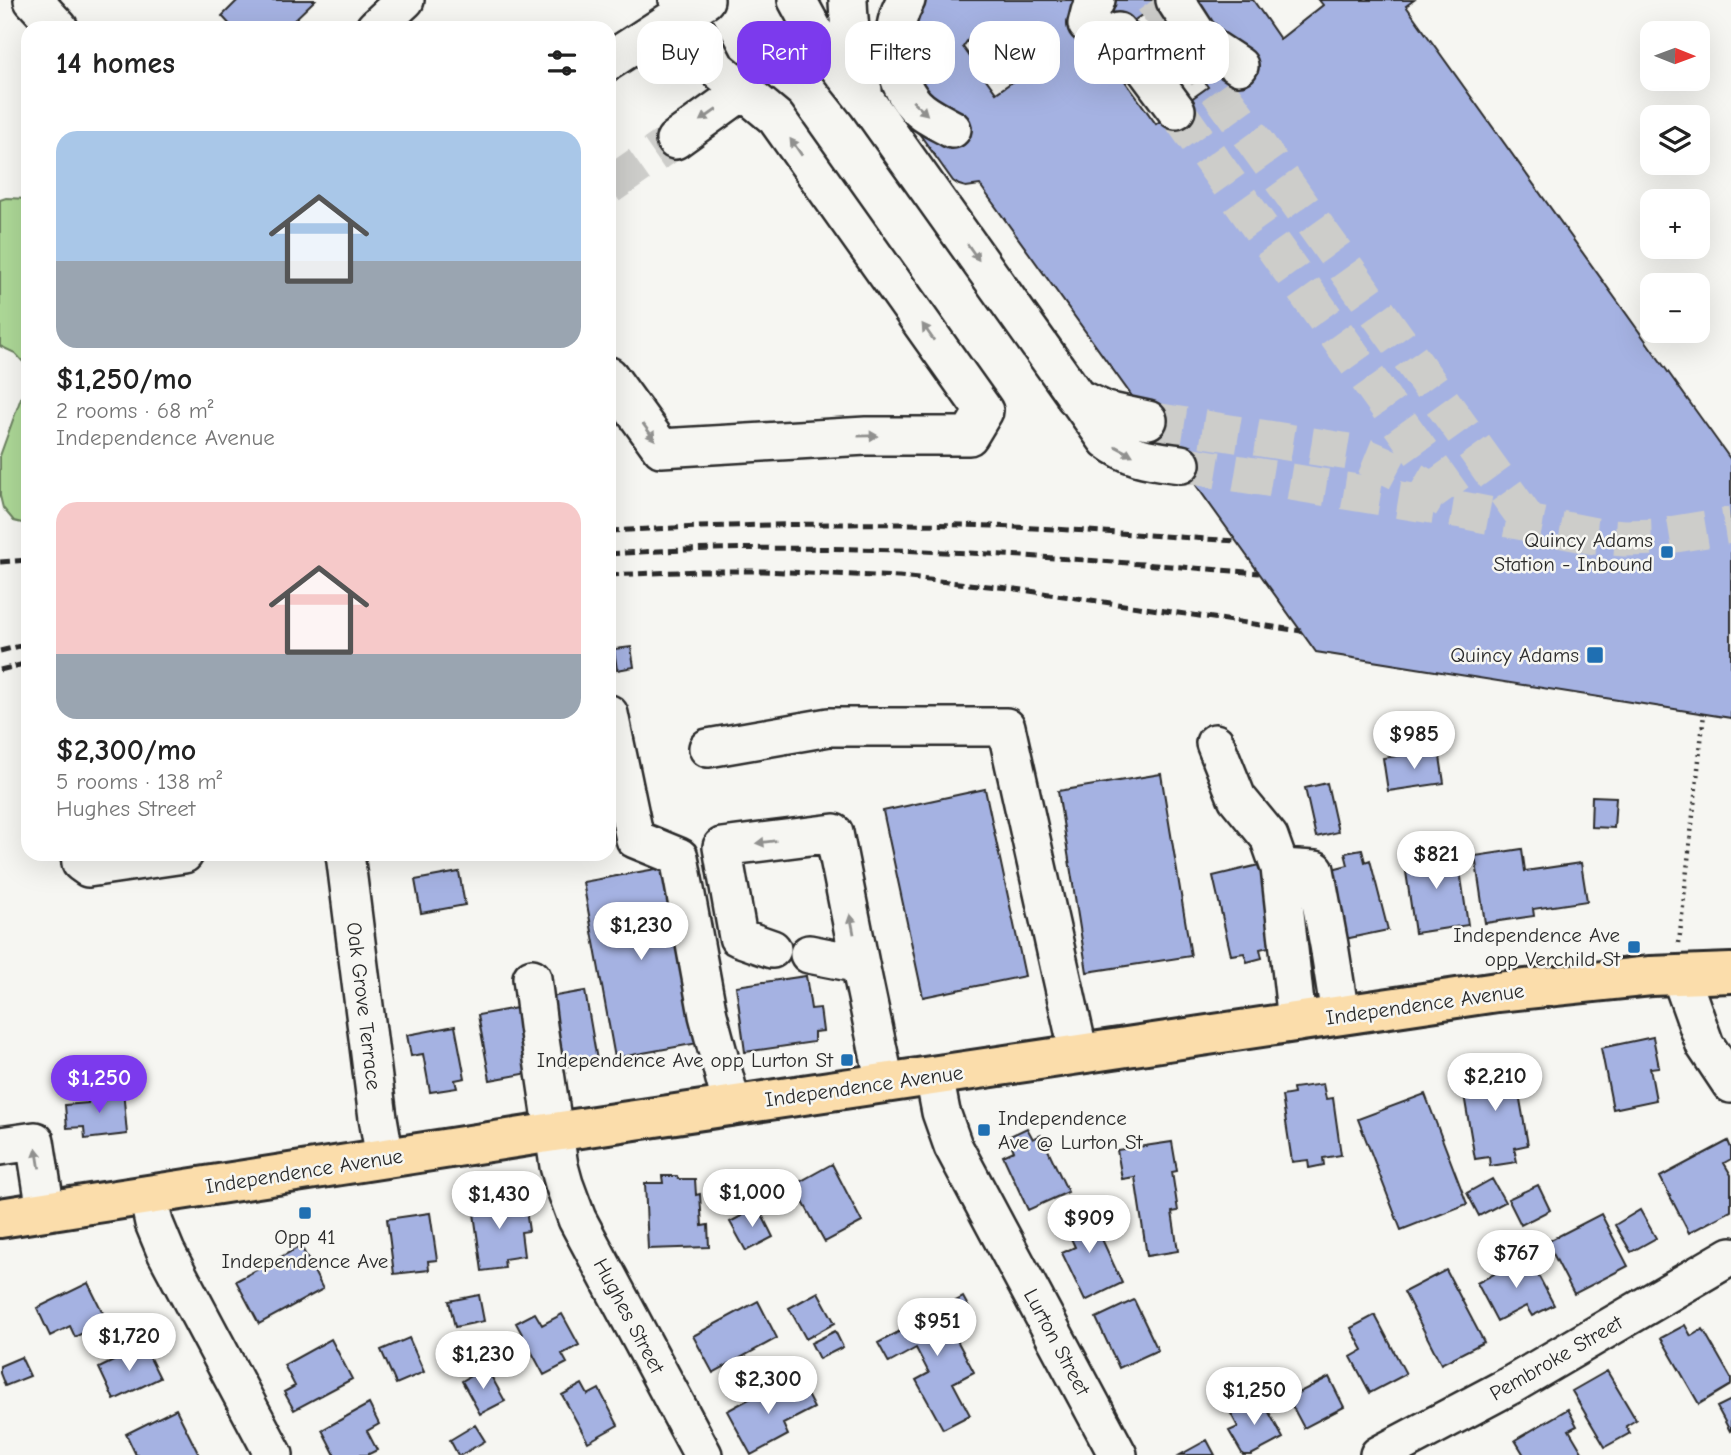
<!DOCTYPE html>
<meta charset="utf-8">
<style>
:root{--surface:#fff;--page:#f6f6f6;--text:#222;--muted:#767676;--accent:#7c3aed}
body{margin:0;font-family:"Comic Neue",sans-serif;background:var(--page);color:var(--text);height:100vh;display:flex;flex-direction:column;font-size:26px;white-space:nowrap}
*{box-sizing:border-box;margin:0}
p{font-size:23px;color:var(--muted)}
.icon{flex:none;width:38px;height:38px;fill:none;stroke:currentColor;stroke-width:2;stroke-linecap:round;stroke-linejoin:round}
.map{position:relative;flex:1;overflow:hidden}
.drawer{position:absolute;left:21px;top:21px;width:595px;height:840px;display:flex;flex-direction:column;background:var(--surface);border-radius:21px;box-shadow:0 7px 28px #0002}
.drawer>*{flex:none}
.hud{position:absolute;left:637px;top:21px;width:665px;height:63px;display:flex;gap:14px}
.needle{width:46px;rotate:91deg}
.fabs{position:absolute;left:1640px;top:21px;display:grid;gap:14px}
.fabs a{display:grid;place-items:center;width:70px;height:70px;border-radius:14px;background:var(--surface);box-shadow:0 7px 28px #0002;font-size:35px}
.price{position:absolute;translate:-50% -60px;padding:0 16px;border-radius:24px;background:#fff;color:#222;font-size:23px;line-height:46px;filter:drop-shadow(0 2px 4px #0008)}
.price::after{content:'';position:absolute;left:50%;top:42px;width:21px;height:16px;margin-left:-10px;background:inherit;clip-path:polygon(0 0,100% 0,50% 100%)}
.price.selected{background:var(--accent);color:#fff}
ul{padding:0;list-style:none}
li{display:grid;align-content:center;gap:14px;height:371px;padding:0 35px}
li span{display:grid;place-items:center;height:217px;border-radius:21px;color:#555}
li>.icon{margin-inline-start:auto}
span .icon{width:126px;height:126px;fill:#fffc;stroke-width:1}
li b{font-size:30px}
h2{display:flex;justify-content:space-between;align-items:center;height:84px;padding:0 35px;font-size:30px}
.chip{padding:0 24px;border-radius:21px;background:var(--surface);box-shadow:0 7px 28px #0002;font-size:24px;line-height:63px}
.chip.selected{background:var(--accent);color:#fff}
.map>svg:first-child{display:block}
</style>
<div class="map">
<svg width="1731" height="1455" viewBox="0 0 1731 1455">
<rect width="100%" height="100%" fill="#f6f6f2"/>
<filter id="ink" filterUnits="userSpaceOnUse"><feTurbulence type="fractalNoise" baseFrequency=".0143" numOctaves="2"/><feDisplacementMap in="SourceGraphic" scale="14" xChannelSelector="R" yChannelSelector="G"/><feConvolveMatrix kernelMatrix="1 2 1 2 8 2 1 2 1" color-interpolation-filters="sRGB"/></filter>
<g filter="url(#ink)">
<path fill="#add897" stroke="#6c8261" stroke-width="2" d="M6,198L28,199V524H26L14,521L3,508L0,496V456L27,381L25,364L15,353L0,346V200Z"/>
<path fill="#a5b2e2" stroke="#2b2b2b" stroke-width="2" fill-rule="evenodd" d="M238,0H315L286,28H233L222,16Z
M884,0H1253L1280,39L1323,5L1319,0H1414L1406,6L1731,460V718L1316,652L980,185L966,187L959,185L953,181L898,104L877,52L878,20ZM1152,8L1208,87L1156,124L1099,45ZM986,27L997,28L1028,71L996,93L963,47L972,34L980,29Z
M631,647L634,667L617,670L614,649Z
M1439,750L1444,783L1388,791L1383,758Z
M1161,774L1191,956L1087,972L1058,791Z
M1327,783L1338,832L1316,837L1305,788Z
M985,789L1025,976L923,997L883,811Z
M1592,796L1616,797L1614,828L1591,827Z
M1522,849L1525,871L1581,863L1587,901L1533,909L1534,916L1485,923L1475,856Z
M1362,850L1365,862L1370,860L1388,930L1340,940L1324,871L1348,865L1345,853Z
M1457,850L1468,925L1415,933L1404,858Z
M1263,864L1281,944L1260,949L1262,958L1247,962L1244,953L1231,955L1213,876Z
M667,867L698,1043L615,1058L583,882Z
M459,872L465,905L421,913L415,880Z
M806,976L811,1009L820,1008L823,1031L814,1032V1042L745,1052L736,986Z
M585,991L597,1060L557,1068L544,998Z
M517,1008L529,1073L490,1080L478,1015Z
M455,1026L465,1078L455,1080L457,1088L430,1092L423,1054L411,1056L407,1035Z
M1653,1037L1659,1067L1650,1068L1656,1100L1613,1109L1601,1048Z
M1506,1062L1507,1072L1515,1071L1528,1145L1514,1148L1517,1162L1490,1166L1489,1157L1475,1159L1462,1083L1469,1082L1466,1069Z
M1323,1084L1326,1099L1333,1098L1341,1155L1323,1158L1324,1165L1309,1168L1308,1160L1292,1162L1282,1096L1294,1094L1293,1088Z
M123,1089L127,1134L85,1139L84,1127L67,1128L65,1105L88,1103L87,1092Z
M1425,1094L1467,1204L1401,1230L1358,1119Z
M1027,1128L1033,1139L1041,1135L1068,1192L1028,1210L1003,1156L1014,1151L1008,1137Z
M1728,1141L1731,1148V1159L1724,1163L1731,1175V1211L1689,1233L1660,1177Z
M1172,1142L1177,1171L1172,1172L1178,1211L1172,1212L1178,1251L1147,1256L1135,1177L1122,1179L1117,1150Z
M832,1164L862,1222L825,1242L803,1202L796,1206L787,1189Z
M662,1176H677L678,1179H695L696,1195L700,1194L702,1226L708,1225L709,1247L648,1249L645,1183H663Z
M1492,1179L1505,1202L1479,1216L1467,1193Z
M1538,1185L1550,1210L1521,1225L1508,1199Z
M510,1194L512,1212L526,1210L529,1231L521,1232L524,1256L504,1259L505,1268L482,1271L472,1199Z
M1091,1205L1100,1224L1096,1226L1122,1283L1085,1301L1062,1253L1075,1247L1062,1219Z
M758,1207L773,1237L746,1251L730,1222Z
M1640,1210L1656,1238L1631,1252L1615,1225Z
M430,1213L437,1260L428,1261L429,1270L394,1274L387,1219Z
M1601,1214L1628,1266L1574,1294L1547,1242Z
M301,1246L323,1289L259,1324L236,1281Z
M1528,1256L1554,1305L1532,1316L1526,1306L1497,1321L1477,1283Z
M1446,1270L1484,1342L1441,1364L1404,1292Z
M88,1283L107,1321L75,1337L70,1326L50,1336L37,1308Z
M818,1292L835,1323L806,1339L789,1308Z
M479,1295L484,1321L455,1327L449,1301Z
M963,1297L975,1319L952,1331L974,1372L953,1383L970,1415L943,1429L916,1380L929,1373L916,1348L889,1363L878,1343Z
M1134,1300L1158,1350L1119,1368L1096,1318Z
M758,1301L777,1338L713,1373L693,1336Z
M535,1313L542,1325L562,1314L579,1345L562,1354L567,1363L544,1375L516,1323Z
M1375,1315L1406,1374L1370,1393L1351,1357L1363,1350L1351,1328Z
M1685,1325L1691,1336L1703,1329L1731,1378V1385L1699,1404L1661,1338Z
M835,1331L843,1347L819,1359L811,1343Z
M409,1338L424,1372L396,1384L381,1350Z
M331,1339L352,1379L294,1410L284,1392L295,1386L284,1365Z
M144,1346L160,1378L114,1400L99,1368Z
M21,1357L30,1376L5,1386L0,1373V1366Z
M486,1367L505,1401L480,1414L462,1381Z
M1607,1371L1636,1420L1626,1426L1630,1433L1605,1447L1572,1391Z
M1329,1377L1344,1407L1304,1428L1288,1398Z
M784,1380L793,1396L804,1389L814,1408L783,1424L788,1435L751,1455L727,1411Z
M582,1384L588,1395L599,1389L618,1425L588,1442L562,1395Z
M1259,1394L1283,1438L1251,1455H1243L1229,1431L1238,1427L1229,1410Z
M1731,1400V1430L1730,1431L1717,1407Z
M369,1404L379,1424L367,1431L377,1450L367,1455H335L322,1430Z
M176,1409L199,1455H136L126,1434Z
M1568,1409L1577,1426L1569,1430L1582,1452L1578,1455H1524L1515,1440Z
M475,1425L485,1441L461,1455H458L450,1440Z
M1207,1440L1215,1455H1180Z"/>
<g fill="none" stroke-linecap="round" stroke-linejoin="round">
<path stroke="#cdcdca" stroke-width="37" stroke-dasharray="37 18" stroke-linecap="butt" d="M1153,0L1529,523
M1176,110L1462,510
M609,186L675,140
M1148,420L1356,453C1391,466 1414,480 1446,500
M1181,464L1462,510L1595,536L1625,538L1657,537L1731,525"/>
<defs>
<path id="minor" d="M33,0L59,28
M797,0L822,46L868,104L1107,440C1132,459 1151,460 1181,464
M848,0C849,31 853,61 863,90
M906,0C888,30 891,79 915,105C925,116 940,122 952,129
M1175,0L1197,34L1210,47L1239,66
M1087,24L1090,12L1096,0
M375,28L405,0
M1118,32L1176,110
M609,61L686,11L705,0
M675,140L743,91
M609,376L661,448L866,436H969L984,411L776,118L716,68L686,11L678,0
M1075,397L1106,411L1148,420
M609,714L635,839L679,857L708,1015L732,1106
M1215,743L1237,798L1269,837L1280,868
M708,748L829,727H1006L1079,1054
M80,854L81,863L88,868L184,854
M345,854L378,1118L385,1158
M772,949L738,937L722,847L834,833L860,964L809,954
M860,964L885,1083
M1680,975L1705,1045L1731,1084
M532,978L538,1026L559,1166L564,1184L577,1219L703,1455
M1297,1022L1280,868L1315,870L1329,945L1340,1015
M934,1076L941,1112L953,1146L1118,1455
M0,1146L35,1141L46,1211
M148,1195L154,1223L166,1252L274,1455
M1379,1455L1511,1385L1731,1256"/>
<path id="major" d="M0,1218L554,1132L1497,992L1651,976L1731,973"/>
</defs>
<use href="#minor" stroke="#2b2b2b" stroke-width="42"/>
<use href="#major" stroke="#2b2b2b" stroke-width="44"/>
<path stroke="#2b2b2b" stroke-width="4.5" stroke-dasharray="2 5" stroke-linecap="butt" d="M1679,943L1704,714"/>
<use href="#minor" stroke="#f6f6f2" stroke-width="37"/>
<use href="#major" stroke="#fbddab" stroke-width="38"/>
<path stroke="#2b2b2b" stroke-width="5" stroke-dasharray="10 5" stroke-linecap="butt" d="M609,531C728,525 846,522 965,525C1056,528 1146,535 1236,541
M609,554C826,539 1042,556 1259,573
M0,562L28,560
M609,575L700,571H764L899,577L1009,588L1301,631
M0,651L28,644
M0,670L28,663"/>
</g>
<defs><path id="oneway-solid" d="M-6-.8H1V-3.2L6.5 0L1 3.2V.8H-6Z" transform="scale(1.75)"/></defs>
<g fill="#90908e">
<use href="#oneway-solid" transform="translate(920 108) rotate(43)"/>
<use href="#oneway-solid" transform="translate(709 115) rotate(145)"/>
<use href="#oneway-solid" transform="translate(796 147) rotate(-125)"/>
<use href="#oneway-solid" transform="translate(973 252) rotate(55)"/>
<use href="#oneway-solid" transform="translate(928 332) rotate(-125)"/>
<use href="#oneway-solid" transform="translate(649 432) rotate(54)"/>
<use href="#oneway-solid" transform="translate(868 436) rotate(-1)"/>
<use href="#oneway-solid" transform="translate(1124 451) rotate(28)"/>
<use href="#oneway-solid" transform="translate(766 842) rotate(173)"/>
<use href="#oneway-solid" transform="translate(852 924) rotate(-101)"/>
<use href="#oneway-solid" transform="translate(38 1158) rotate(-99)"/>
</g>
</g>
<g fill="#1f6fb2" stroke="#f6f6f2" stroke-width="2.5">
<rect x="1660" y="545" width="14" height="14" rx="3.5"/>
<rect x="1586" y="646" width="18" height="18" rx="3.5"/>
<rect x="1627" y="940" width="14" height="14" rx="3.5"/>
<rect x="840" y="1053" width="14" height="14" rx="3.5"/>
<rect x="977" y="1123" width="14" height="14" rx="3.5"/>
<rect x="298" y="1206" width="14" height="14" rx="3.5"/>
</g>
<g text-anchor="middle" dominant-baseline="central" stroke-width="5" stroke-linejoin="round" paint-order="stroke">
<g font-size="21" fill="#2b2b2b" stroke="#f6f6f2" text-anchor="end">
<text x="1653" y="540">Quincy Adams<tspan x="1653" dy="24">Station - Inbound</tspan></text>
<text x="1579" y="655">Quincy Adams</text>
<text x="1620" y="935">Independence Ave<tspan x="1620" dy="24">opp Verchild St</tspan></text>
<text x="833" y="1060">Independence Ave opp Lurton St</text>
<text x="998" y="1118" text-anchor="start">Independence<tspan x="998" dy="24">Ave @ Lurton St</tspan></text>
<text x="305" y="1237" text-anchor="middle">Opp 41<tspan x="305" dy="24">Independence Ave</tspan></text>
</g>
<g font-size="21" fill="#2b2b2b" stroke="#f6f6f2">
<text transform="translate(1425 1004) rotate(-8)">Independence Avenue</text>
<text transform="translate(364 1006) rotate(83)">Oak Grove Terrace</text>
<text transform="translate(864 1086) rotate(-8)">Independence Avenue</text>
<text transform="translate(304 1171) rotate(-9)">Independence Avenue</text>
<text transform="translate(629 1316) rotate(62)">Hughes Street</text>
<text transform="translate(1057 1342) rotate(62)">Lurton Street</text>
<text transform="translate(1556 1358) rotate(-30)">Pembroke Street</text>
</g>
</g>
</svg>
<div class="fabs">
<a><svg class="needle" viewBox="-14 -14 28 28"><path d="M0-13l5 13h-10z" fill="#e53935"/><path d="M0 13l5-13h-10z" fill="#767676"/></svg></a>
<a><svg class="icon" aria-label="layers" viewBox="0 0 24 24"><path d="M12 4l9 5-9 5-9-5zM3 14l9 5 9-5"/></svg></a>
<a>+</a>
<a>−</a>
</div>
<b class="price" style="left:1414px;top:771px">$985</b>
<b class="price" style="left:1436px;top:891px">$821</b>
<b class="price" style="left:641px;top:962px">$1,230</b>
<b class="price" style="left:1495px;top:1113px">$2,210</b>
<b class="price selected" style="left:99px;top:1115px">$1,250</b>
<b class="price" style="left:752px;top:1229px">$1,000</b>
<b class="price" style="left:499px;top:1231px">$1,430</b>
<b class="price" style="left:1089px;top:1255px">$909</b>
<b class="price" style="left:1516px;top:1290px">$767</b>
<b class="price" style="left:937px;top:1358px">$951</b>
<b class="price" style="left:129px;top:1373px">$1,720</b>
<b class="price" style="left:483px;top:1391px">$1,230</b>
<b class="price" style="left:768px;top:1416px">$2,300</b>
<b class="price" style="left:1254px;top:1427px">$1,250</b>
<div class="hud">
<a class="chip">Buy</a>
<a class="chip selected">Rent</a>
<a class="chip">Filters</a>
<a class="chip">New</a>
<a class="chip">Apartment</a>
</div>
<section class="drawer">
<h2>14 homes<svg class="icon" aria-label="filters" viewBox="0 0 24 24"><path d="M4 7h16M4 17h16"/><circle cx="9" cy="7" r="2"/><circle cx="15" cy="17" r="2"/></svg></h2>
<ul>
<li><span style="background:linear-gradient(#a9c7e8 60%,#9aa5b1 0)"><svg class="icon" aria-label="home" viewBox="0 0 24 24"><path d="M3 11l9-7 9 7M6 9v11h12V9"/></svg></span><div><b>$1,250/mo</b><p>2 rooms · 68 m²</p><p>Independence Avenue</p></div></li>
<li><span style="background:linear-gradient(#f6c9c9 70%,#9aa5b1 0)"><svg class="icon" aria-label="home" viewBox="0 0 24 24"><path d="M3 11l9-7 9 7M6 9v11h12V9"/></svg></span><div><b>$2,300/mo</b><p>5 rooms · 138 m²</p><p>Hughes Street</p></div></li>
</ul>
</section>
</div>
